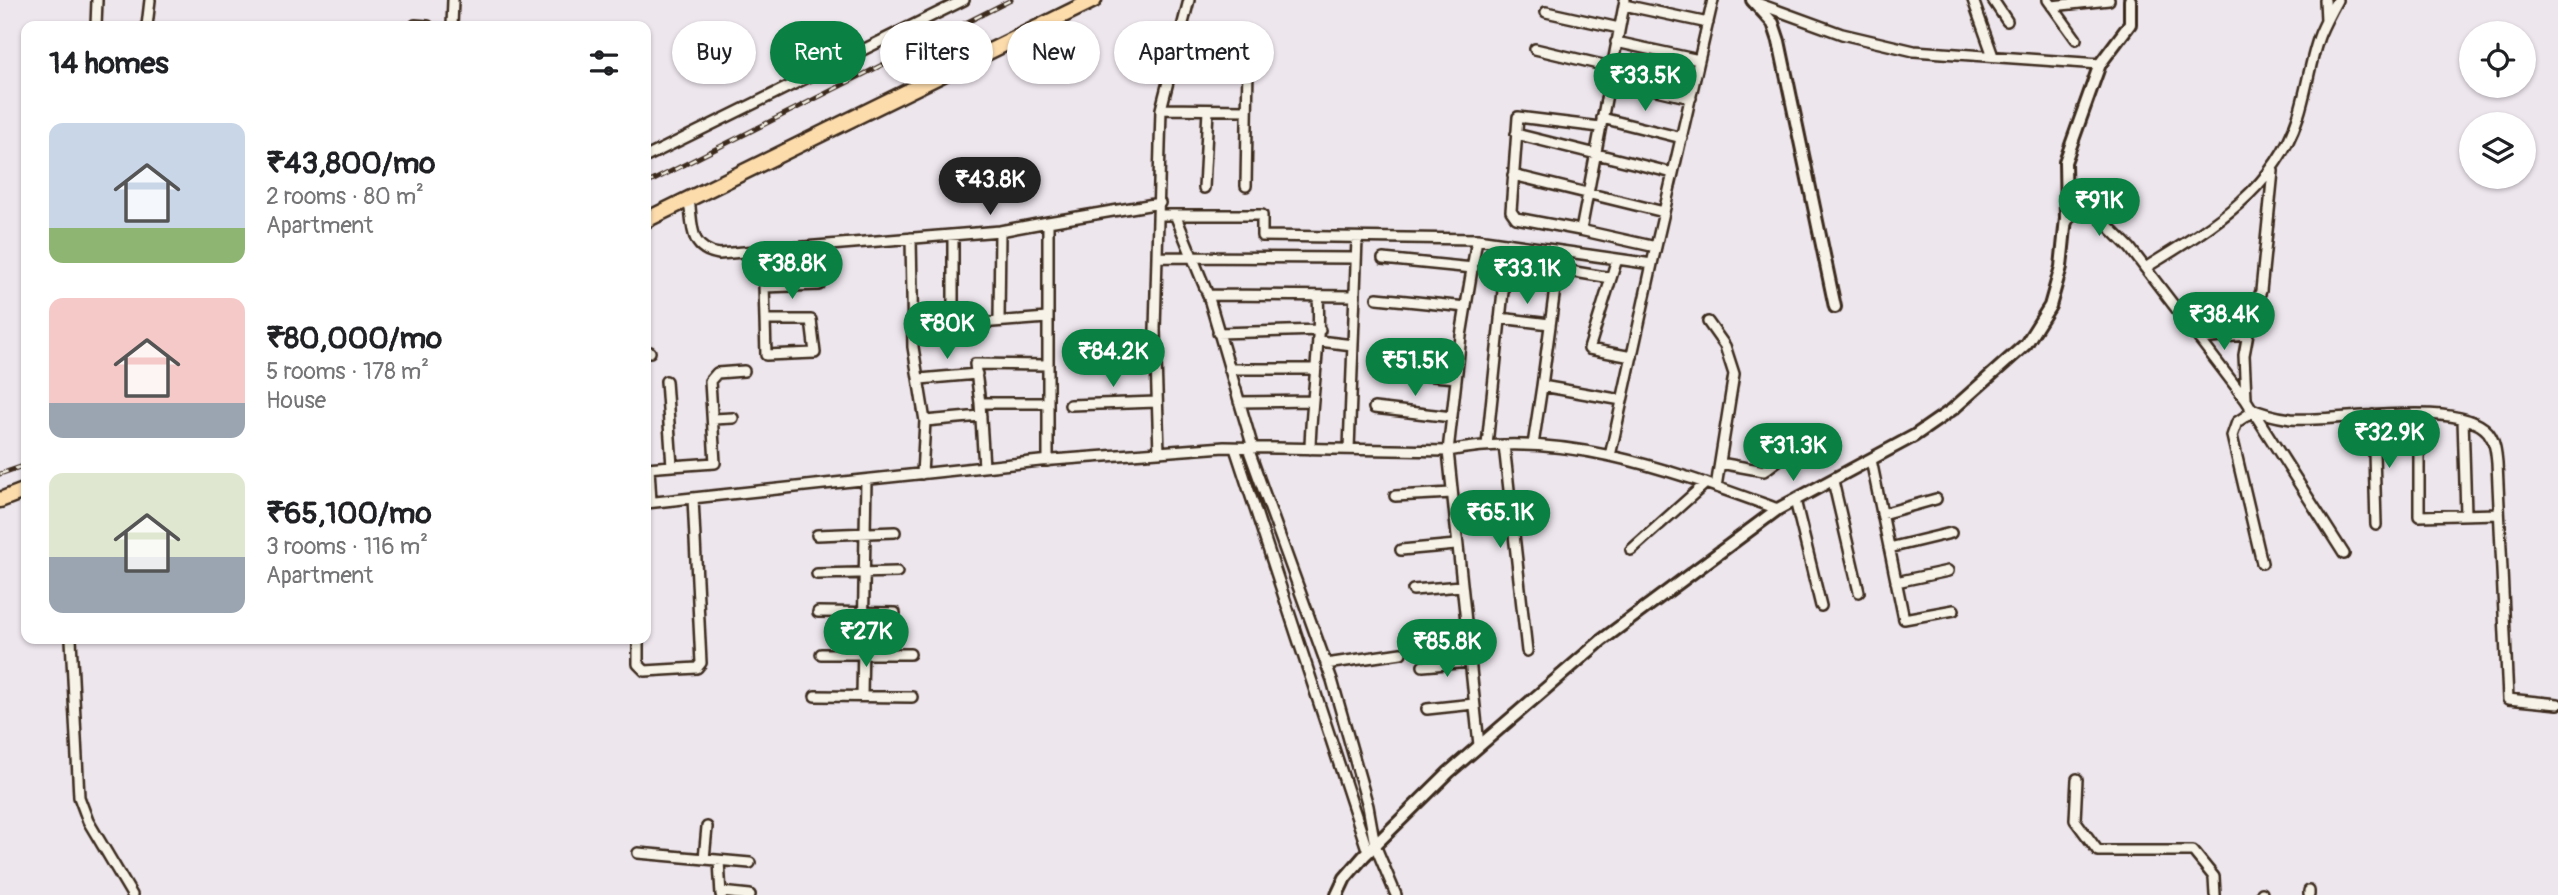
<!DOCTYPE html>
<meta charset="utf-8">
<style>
:root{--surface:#fff;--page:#f6f6f6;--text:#202124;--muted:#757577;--accent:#0b8043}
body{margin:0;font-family:Pangolin,sans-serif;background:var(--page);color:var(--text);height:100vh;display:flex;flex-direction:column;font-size:26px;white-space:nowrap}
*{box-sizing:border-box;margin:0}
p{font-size:23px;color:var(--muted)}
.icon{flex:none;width:38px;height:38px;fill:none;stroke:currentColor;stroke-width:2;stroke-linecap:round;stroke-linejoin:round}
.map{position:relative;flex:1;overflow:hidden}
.side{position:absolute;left:21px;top:21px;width:630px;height:623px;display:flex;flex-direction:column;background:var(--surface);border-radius:14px;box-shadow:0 2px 5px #0004}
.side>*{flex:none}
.guide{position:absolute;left:672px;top:21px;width:665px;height:63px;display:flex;gap:14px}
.tools{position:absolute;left:2459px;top:21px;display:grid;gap:14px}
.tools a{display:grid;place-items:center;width:77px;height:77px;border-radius:50%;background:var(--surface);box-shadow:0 2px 5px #0004;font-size:35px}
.price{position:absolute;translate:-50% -60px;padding:0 16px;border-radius:24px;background:var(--accent);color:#fff;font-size:23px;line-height:46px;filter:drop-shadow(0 2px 4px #0008)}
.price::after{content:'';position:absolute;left:50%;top:42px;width:21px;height:16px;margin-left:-10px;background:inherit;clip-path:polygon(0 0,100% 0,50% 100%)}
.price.selected{background:#222;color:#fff}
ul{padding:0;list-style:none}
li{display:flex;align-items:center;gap:21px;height:175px;padding:0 28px}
li span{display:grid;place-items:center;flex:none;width:196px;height:140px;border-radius:14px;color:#555}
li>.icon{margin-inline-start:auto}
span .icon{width:84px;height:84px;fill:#fffc;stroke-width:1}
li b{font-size:30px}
h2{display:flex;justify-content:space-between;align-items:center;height:84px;padding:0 28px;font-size:30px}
.tag{padding:0 24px;border-radius:32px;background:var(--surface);box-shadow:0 2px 5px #0004;font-size:24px;line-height:63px}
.tag.selected{background:var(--accent);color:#fff}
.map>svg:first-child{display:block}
</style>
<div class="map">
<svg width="2558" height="895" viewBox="0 0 2558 895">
<rect width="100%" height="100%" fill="#ede6ed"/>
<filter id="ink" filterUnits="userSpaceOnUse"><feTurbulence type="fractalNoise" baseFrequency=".0143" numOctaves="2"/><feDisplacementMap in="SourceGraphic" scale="14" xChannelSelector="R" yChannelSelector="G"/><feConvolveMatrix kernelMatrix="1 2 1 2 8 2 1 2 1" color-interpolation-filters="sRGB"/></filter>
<g filter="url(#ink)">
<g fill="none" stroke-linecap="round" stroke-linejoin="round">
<defs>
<path id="minor" d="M1973,0L1993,56
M1993,0L2007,21
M2048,0L2076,39
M2325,0L2326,20
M1754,2L1842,34L1914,51L2100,64
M1624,5L1708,23
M2052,6L2109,0
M1546,12L1619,28
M415,25L428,26
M96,26L97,0
M147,26L150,0
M452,26L453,0
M1616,42L1699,60
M1535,49L1611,67
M1609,79L1691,98
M1161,109L1247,110
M1602,118L1682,138
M1600,127L1518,117L1511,211L1516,218L1580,230L1582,225L1625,0
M1516,134L1673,173
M646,157L964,0
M1513,175L1664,212
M1246,186L1248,64
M1204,188L1208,110
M689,199C693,225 688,249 719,254L1000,231L1048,222V461
M1159,215H1262V236L1477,239L1461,336L1448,451L1479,745
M1176,217L1208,295L1253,448
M1048,222L1160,203
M2066,223L2072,214L2086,209L2098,216L2130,248L2246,400L2344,554
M1580,230L1656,247
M953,235V325L1047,318
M911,238L913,347L925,421L922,474
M1477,239L1652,264L1610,456
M763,249L766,355L815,353L811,320H765
M1158,257L1356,258
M1383,259L1473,268
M1617,259L1589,349L1632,357
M1652,264L1713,0
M2145,268C2208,229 2274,192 2298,117C2307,90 2310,60 2320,34C2325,22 2331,11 2337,0
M1557,269L1611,278
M764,287L819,285
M1208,295L1355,296
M1377,298L1466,307
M1500,318L1550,324
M999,321L1000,231
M1708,322L1725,346L1734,374L1716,487
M1218,333L1320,330
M2199,339L2247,335
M1319,341L1353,345
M646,352H650
M1081,357L1156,354
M1229,369H1315
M1376,371L1456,378
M920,379L977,374
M1542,386L1560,251
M2246,398L2244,355L2251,317L2261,291L2273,171
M1239,402L1311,401
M980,403L975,364L1047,365
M1070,405L1157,402
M1374,408L1452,417
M2250,408C2263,414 2276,417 2291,419C2334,423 2459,398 2488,432C2495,441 2496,452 2497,463L2508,699L2558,704
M2252,412L2237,422L2232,436L2262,563
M2373,415L2376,525
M2419,415V516L2499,514
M713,419L733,418
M2463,419L2466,514
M925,421L981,416
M1487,445L1508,243
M1504,445L1527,651
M1533,445L1542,386L1622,400
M1235,448L1368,852
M1248,448L1332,680L1368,806L1375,845L1396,895
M1310,449C1311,397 1321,347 1318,296
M1349,449L1357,239
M1159,452L1155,330L1161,109L1189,0
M1871,460L1904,619L1954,610
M1720,463L1764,471L1816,432
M672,466L715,463L710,381L717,373L744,371
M984,467L980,403H1048
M646,468L672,466L666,381
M649,468L651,502
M1833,481L1859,592
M1395,496L1452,493
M1795,500L1821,606
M646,503L1040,461L1224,447L1448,451C1561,428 1673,471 1778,509
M1882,514L1936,499
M817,535L895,532
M1889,548L1951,533
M1401,550L1456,545
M1631,550L1706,483
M817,574L897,572
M1896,582L1948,571
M1413,590L1461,586
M818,612L895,613
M1414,630L1465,624
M71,639L79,797L88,821L132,895
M638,639V664L645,671L697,668L701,663L693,498
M821,654H910
M1326,664L1401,653
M1423,666L1470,662
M815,696L912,697
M862,696L866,480
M1427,709L1474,704
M2077,779L2075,820L2098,851H2193L2214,877L2215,895
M638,853L750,863
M704,859L707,827
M719,861L721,895
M2309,891V895
M721,892L750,895
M2262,893V895"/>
<path id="tertiary" d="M1752,0L1773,23L1779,41L1835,307
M1337,895L1345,878L1364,856L1449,772L1602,640L1778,509L1914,436L1953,409L2026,344L2050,306L2061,267L2066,218L2065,162L2100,64L2130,24V0"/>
<path id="primary" d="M646,220L1094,0
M0,500L26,490"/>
</defs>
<use href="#minor" stroke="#3b2a1e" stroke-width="14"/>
<use href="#tertiary" stroke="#3b2a1e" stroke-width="16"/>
<use href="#primary" stroke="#3b2a1e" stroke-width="19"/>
<use href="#minor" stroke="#f7f3e8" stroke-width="9"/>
<use href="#tertiary" stroke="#f7f3e8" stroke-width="10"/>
<use href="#primary" stroke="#fddcac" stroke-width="14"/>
<defs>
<path id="rail" d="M646,184L1011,0
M0,474L26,465"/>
</defs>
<use href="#rail" stroke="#3b2a1e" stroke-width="5"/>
<use href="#rail" stroke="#f7f3e8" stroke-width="2.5" stroke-dasharray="8" stroke-linecap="butt"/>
</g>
</g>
</svg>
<div class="tools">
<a><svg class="icon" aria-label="locate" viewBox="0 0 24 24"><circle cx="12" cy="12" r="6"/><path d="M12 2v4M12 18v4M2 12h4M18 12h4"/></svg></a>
<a><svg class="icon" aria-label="layers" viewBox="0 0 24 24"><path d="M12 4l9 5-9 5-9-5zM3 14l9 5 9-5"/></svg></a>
</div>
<b class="price" style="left:1645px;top:113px">₹33.5K</b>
<b class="price selected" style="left:990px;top:217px">₹43.8K</b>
<b class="price" style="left:2099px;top:238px">₹91K</b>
<b class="price" style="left:792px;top:301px">₹38.8K</b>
<b class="price" style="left:1527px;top:306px">₹33.1K</b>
<b class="price" style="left:2224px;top:352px">₹38.4K</b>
<b class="price" style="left:947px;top:361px">₹80K</b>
<b class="price" style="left:1113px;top:389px">₹84.2K</b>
<b class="price" style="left:1415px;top:398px">₹51.5K</b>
<b class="price" style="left:2389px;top:470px">₹32.9K</b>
<b class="price" style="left:1793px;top:483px">₹31.3K</b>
<b class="price" style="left:1500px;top:550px">₹65.1K</b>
<b class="price" style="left:866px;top:669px">₹27K</b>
<b class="price" style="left:1447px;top:679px">₹85.8K</b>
<div class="guide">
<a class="tag">Buy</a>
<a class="tag selected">Rent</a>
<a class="tag">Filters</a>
<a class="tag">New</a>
<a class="tag">Apartment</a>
</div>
<section class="side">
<h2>14 homes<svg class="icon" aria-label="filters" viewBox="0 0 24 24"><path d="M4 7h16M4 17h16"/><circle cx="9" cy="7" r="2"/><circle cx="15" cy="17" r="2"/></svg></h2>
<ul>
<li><span style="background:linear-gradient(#c9d6e8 75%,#8fb573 0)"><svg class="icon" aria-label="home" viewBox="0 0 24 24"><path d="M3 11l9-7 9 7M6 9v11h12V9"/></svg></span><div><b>₹43,800/mo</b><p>2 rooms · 80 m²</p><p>Apartment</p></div></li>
<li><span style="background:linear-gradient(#f6c9c9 75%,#9aa5b1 0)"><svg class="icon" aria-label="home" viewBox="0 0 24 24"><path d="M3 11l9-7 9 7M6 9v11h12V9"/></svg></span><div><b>₹80,000/mo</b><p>5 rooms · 178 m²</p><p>House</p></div></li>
<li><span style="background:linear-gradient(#dfe7d0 60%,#9aa5b1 0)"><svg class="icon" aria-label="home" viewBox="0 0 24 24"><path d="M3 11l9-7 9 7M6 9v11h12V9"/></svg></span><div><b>₹65,100/mo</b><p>3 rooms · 116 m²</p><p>Apartment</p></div></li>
</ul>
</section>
</div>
